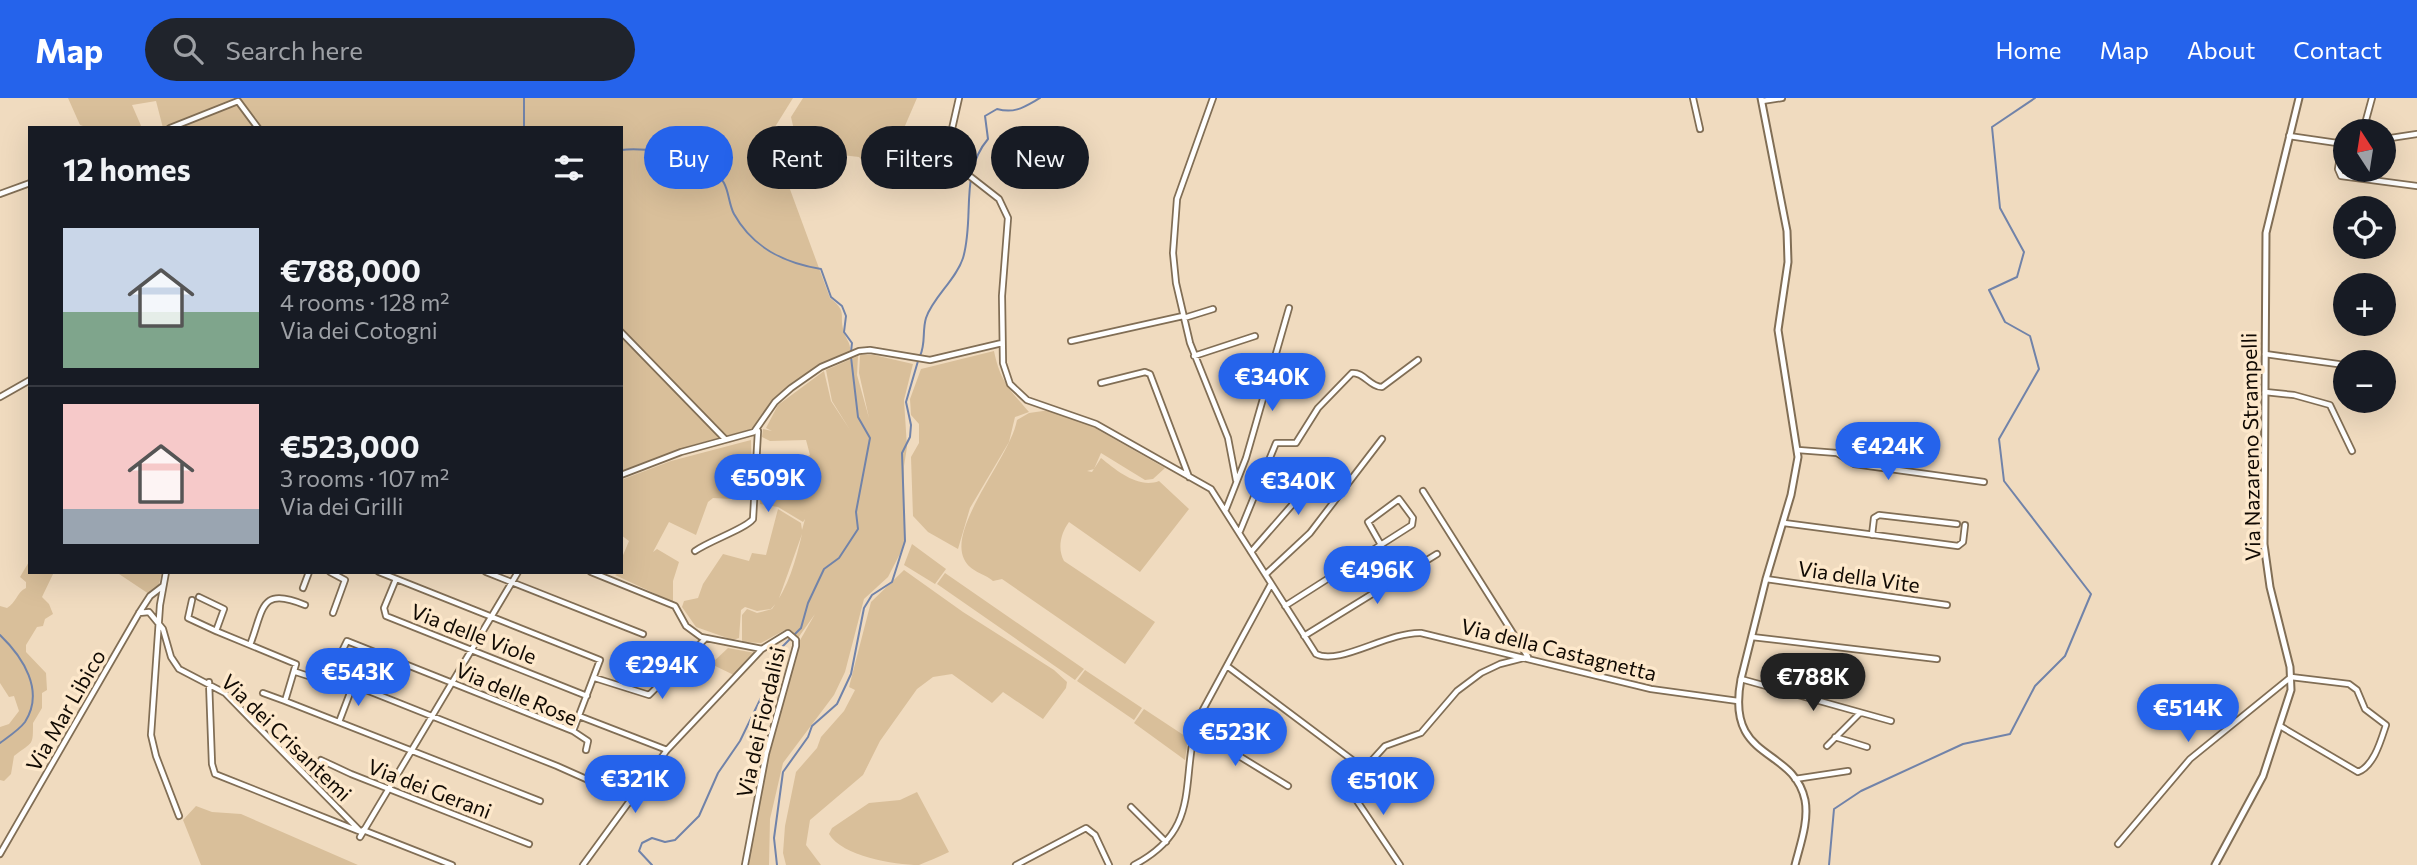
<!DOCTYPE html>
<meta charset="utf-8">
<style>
:root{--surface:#171b24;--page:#20242c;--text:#f1f3f6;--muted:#9ea1a6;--line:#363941;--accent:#2563eb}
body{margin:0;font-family:Commissioner,sans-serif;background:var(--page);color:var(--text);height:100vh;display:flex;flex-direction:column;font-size:26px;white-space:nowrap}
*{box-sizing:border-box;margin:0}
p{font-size:23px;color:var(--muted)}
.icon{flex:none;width:38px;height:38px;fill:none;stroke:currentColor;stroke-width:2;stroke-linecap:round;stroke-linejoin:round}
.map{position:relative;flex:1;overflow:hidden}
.panel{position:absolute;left:28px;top:28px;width:595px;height:448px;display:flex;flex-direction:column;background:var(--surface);border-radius:0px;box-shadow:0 7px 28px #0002}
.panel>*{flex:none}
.guide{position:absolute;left:644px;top:28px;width:665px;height:63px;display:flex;gap:14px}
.needle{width:46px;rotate:348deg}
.fabs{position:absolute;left:2333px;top:21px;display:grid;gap:14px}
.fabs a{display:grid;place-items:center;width:63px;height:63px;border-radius:50%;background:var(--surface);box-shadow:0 7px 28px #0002;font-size:35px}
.price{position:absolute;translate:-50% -60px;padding:0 16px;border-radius:24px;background:var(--accent);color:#fff;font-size:23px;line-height:46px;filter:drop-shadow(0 2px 4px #0008)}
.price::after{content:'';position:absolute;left:50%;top:42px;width:21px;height:16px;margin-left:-10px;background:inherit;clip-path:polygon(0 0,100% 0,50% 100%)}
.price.selected{background:#222;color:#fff}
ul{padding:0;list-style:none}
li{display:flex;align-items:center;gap:21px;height:175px;padding:0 35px}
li+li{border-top:2px solid var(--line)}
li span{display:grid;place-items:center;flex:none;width:196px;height:140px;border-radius:0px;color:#555}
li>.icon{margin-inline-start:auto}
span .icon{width:84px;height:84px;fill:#fffc;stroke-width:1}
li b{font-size:30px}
h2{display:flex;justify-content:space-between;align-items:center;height:84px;padding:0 35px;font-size:30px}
.pill{padding:0 24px;border-radius:32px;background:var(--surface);box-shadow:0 7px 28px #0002;font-size:24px;line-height:63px}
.pill.selected{background:var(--accent);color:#fff}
header{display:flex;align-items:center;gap:42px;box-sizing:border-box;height:98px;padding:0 35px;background:var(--accent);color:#fff}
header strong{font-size:33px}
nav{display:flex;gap:38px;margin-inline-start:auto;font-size:24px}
.search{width:490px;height:63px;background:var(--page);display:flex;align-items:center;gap:18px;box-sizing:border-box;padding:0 24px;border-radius:38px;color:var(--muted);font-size:26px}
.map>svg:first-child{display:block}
</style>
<header>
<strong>Map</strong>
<div class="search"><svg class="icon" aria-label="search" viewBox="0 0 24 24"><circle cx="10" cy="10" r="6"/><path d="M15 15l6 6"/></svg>Search here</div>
<nav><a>Home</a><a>Map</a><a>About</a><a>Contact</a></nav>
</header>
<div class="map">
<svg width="2417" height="767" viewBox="0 0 2417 767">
<rect width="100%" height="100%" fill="#f0dbbf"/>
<path fill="#d9bf9a" d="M68,0H793L770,37L830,200C849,215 838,217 844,234C847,244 851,244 850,255L800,281L781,295L755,330L689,348L621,373V30H163L156,3L132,7L142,30H89L80,27Z
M803,0H917L882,81L878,82L859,59L833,56L794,32L791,19Z
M994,253C1000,283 1010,292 1029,314L1015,319L1009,344L970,410L958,451L928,434L913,418L911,359L919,345V326L911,317L910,301L921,271Z
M860,257H874L913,266L904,302L907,349L904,368V448L888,479L864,501L845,574L834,597L783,665L770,721L769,767H747L768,663L799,544L815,516L798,540L785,532L761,545L742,544V517L747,511L757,515L772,511C788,490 796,462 802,436L778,503L771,511L757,513L745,509L741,512L739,540L733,542L696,529L682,509L684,503L698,500L703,486L723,456L749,463L752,455L766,457L778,411L801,425L802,432L805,421L803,424L778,409L760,406L761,376L787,378L801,373L806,359L810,357L806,342L770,343L762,339L763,331L772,333L766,330L778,307L824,273L831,303L850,332L832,303L826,272L858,258L857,277L869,320L859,275Z
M1050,312L1081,322L1165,370L1153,381L1145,382L1101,355L1094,371L1087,373L1092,374L1101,360C1117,373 1139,391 1159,383L1189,411L1140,474L1069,424C1061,435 1057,450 1064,463L1155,524L1125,566L1002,481L993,483C984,475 970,474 964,461C948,428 1011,358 1017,322L1029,315Z
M751,342L752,402L713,400L708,404L696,437L669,424L653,454L657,451L679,464L673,483V504L615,477L621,474V462L629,443L621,437V382L671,363Z
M912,446L946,471L935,486L904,467Z
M30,462V474H54L42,499L49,506L53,516L45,521L43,528L37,529L26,547V554L46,575L47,592L42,595V610L33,625C33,649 33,643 14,658L11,676L4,683L0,682V629L9,626L19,613L14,598L9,599L0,585V508L7,510C16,505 17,494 26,490V484L20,479Z
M904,472L963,514L1054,572L1067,584L1066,590L1043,621L1003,594L992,605L952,576L933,579L917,591L880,643L863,677L810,722L806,747L821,767H786L783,755L785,728L796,674L817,650L821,639L844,613L855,592L849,589L871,504Z
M116,474H162L159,486L149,496Z
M945,475L1084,571L1075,582L937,486Z
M728,550L755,555L736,578L711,566Z
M1085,572L1142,610L1134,622L1077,583Z
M1144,611L1188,640L1185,662L1134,625Z
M917,694L949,754C939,759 928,763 919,767C894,767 842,758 829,736L832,730L869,705L900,702Z
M196,708L212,714L241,716L358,767H201L183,722Z"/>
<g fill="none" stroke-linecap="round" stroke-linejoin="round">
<path stroke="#7183a9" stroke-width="2" d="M524,0V30
M621,52C648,48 710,59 724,85C729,94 729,107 734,116C753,150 784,165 821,171L831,199L842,208L846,218L844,234L852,245L851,254
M920,258C926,245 922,233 926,220C933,199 956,182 963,160C975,120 959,75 988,41L985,18L997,11C1015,16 1024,9 1040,0
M0,537C23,559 45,593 25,624C19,632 8,639 0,645
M652,767L639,753L642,745L652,740L665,744L675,742L699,718L718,675L740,643L773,575L781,550L801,530L808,505L824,471L839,460L858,431L856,414L870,340L858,319L851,259
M777,767L774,740L783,674L808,639L812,628L837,606L851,576L864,510L872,497L892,484L905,443L902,355L910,339L911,327L906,304L918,263
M1829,767L1834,711L1861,693L1963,646L2010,636L2035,588L2065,558L2091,496L2004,383L1999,341L2039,271L2030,238L2005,224L1989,192L2017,179L2024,154L2000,110L1992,29L2035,0"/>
<defs>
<path id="minor" d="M959,0L952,31L956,60L967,76L999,101L1008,120L1002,198L1003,265L1010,286L1027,302L1096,326L1211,391L1316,556C1339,568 1387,534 1421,535L1651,591L1738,603
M1213,0L1177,101L1173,155L1176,185L1190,245L1228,340L1236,382
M1693,0L1700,31
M1762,3L1782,0
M170,30L238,3L258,30
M2363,33L2372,0
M2289,38L2344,46
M2384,41L2417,36
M2342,47L2338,71L2341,78L2417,88
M0,96L30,85
M1184,220L1213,211
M621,234L725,341
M1071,243L1183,218
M2265,256L2345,267
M1194,258L1255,238
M1101,285L1145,274L1150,276L1189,379
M2265,294L2294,297L2330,307L2352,353
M0,299L30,282
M1798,352L1837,355L1854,366L1984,384
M621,377L681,354L754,334L775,304L791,290L821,269L859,253L870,252L930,262L1002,245
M1226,411L1246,360L1289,210
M1784,425L1958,448L1963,444L1965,427
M1240,433L1276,345H1296L1318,310L1352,275C1364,274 1370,289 1382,289L1418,262
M1872,437L1874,420L1879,417L1957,426
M695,453C711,442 745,431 753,421L758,333
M1251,454L1299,399L1319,365
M166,474L160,507L151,637L156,658L179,718
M330,474L345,482L333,515
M379,474L600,562L573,633
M486,474L643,536
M591,474L675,508L686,528L701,539L762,551
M1266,476L1310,435L1382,341
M396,481L384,510L386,518L587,598
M1766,481L1947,507
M303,490L309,474
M199,499L224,511L216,533L296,566L285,603L540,703
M192,502L188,520L216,533
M1285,508L1412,427L1413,420L1399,401L1368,424L1381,447
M139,515L149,514L163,531L171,559L179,571L225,595L362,735
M1304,538L1437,456
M1752,539L1937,561
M250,547C264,510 260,488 305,507
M1227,568L1363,670
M296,574L327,584L347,543L573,633L588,643L586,652
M331,578L557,668L631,701
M595,580L649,597L705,541
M1741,581L1891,623
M209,584L212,666L215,676L361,734
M263,595L285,603
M579,618L667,652
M339,624L353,587
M1195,631L1288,688
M1835,639L1867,649
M1827,648L1859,616
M321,662L351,676L529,746
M1795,681L1848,673
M1131,709L1166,744
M363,732L452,767
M360,739L518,474
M2118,746L2190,661L2291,579L2349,586L2357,592L2365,611L2386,627C2381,642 2374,668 2358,674L2280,628
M0,756L139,515L150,498L163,488
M583,767L667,652L762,551L788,535L796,542V548L766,656L745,767
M1016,767L1086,730L1095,737L1109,767
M1134,767C1205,730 1178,680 1199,619L1271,486
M1400,767L1355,700L1352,690L1354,682L1385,648L1421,635L1457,593L1481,575L1500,566L1528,559L1423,393"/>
<path id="tertiary" d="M2215,767L2263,678L2291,592L2290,569L2270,489L2264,446L2266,135L2299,0"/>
<path id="secondary" d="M1761,0L1787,133L1788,164L1778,232L1798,359L1791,397L1766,481L1741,581C1725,665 1793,647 1805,702C1809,723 1800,747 1795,767"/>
</defs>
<use href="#minor" stroke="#816e55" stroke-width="8"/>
<use href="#tertiary" stroke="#816e55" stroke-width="9"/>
<use href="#secondary" stroke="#816e55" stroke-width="9"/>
<use href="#minor" stroke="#fff" stroke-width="4.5"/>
<use href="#tertiary" stroke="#fff" stroke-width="5"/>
<use href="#secondary" stroke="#fff" stroke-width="5"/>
</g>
<g text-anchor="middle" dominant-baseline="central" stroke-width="7" stroke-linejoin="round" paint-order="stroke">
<g font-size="21" fill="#110a03" stroke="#fde8cb">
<text transform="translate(2250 349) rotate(-91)">Via Nazareno Strampelli</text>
<text transform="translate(1859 478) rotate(8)">Via della Vite</text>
<text transform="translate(474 535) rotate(21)">Via delle Viole</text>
<text transform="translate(1559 551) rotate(14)">Via della Castagnetta</text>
<text transform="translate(517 595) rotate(23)">Via delle Rose</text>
<text transform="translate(65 612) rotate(-60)">Via Mar Libico</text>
<text transform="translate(760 624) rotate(-77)">Via dei Fiordalisi</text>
<text transform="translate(287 639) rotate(44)">Via dei Crisantemi</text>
<text transform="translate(430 690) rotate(21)">Via dei Gerani</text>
</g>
</g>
</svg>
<div class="fabs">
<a><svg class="needle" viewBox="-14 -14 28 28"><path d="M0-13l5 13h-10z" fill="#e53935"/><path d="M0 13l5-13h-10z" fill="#9ea1a6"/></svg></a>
<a><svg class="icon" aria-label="locate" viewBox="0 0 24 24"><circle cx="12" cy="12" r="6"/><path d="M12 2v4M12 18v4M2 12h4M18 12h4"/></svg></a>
<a>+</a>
<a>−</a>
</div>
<b class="price" style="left:1272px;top:315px">€340K</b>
<b class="price" style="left:1888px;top:384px">€424K</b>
<b class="price" style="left:768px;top:416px">€509K</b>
<b class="price" style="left:1298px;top:419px">€340K</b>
<b class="price" style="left:1377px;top:508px">€496K</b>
<b class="price" style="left:662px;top:603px">€294K</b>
<b class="price" style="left:358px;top:610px">€543K</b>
<b class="price selected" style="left:1813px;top:615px">€788K</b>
<b class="price" style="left:2188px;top:646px">€514K</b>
<b class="price" style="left:1235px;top:670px">€523K</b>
<b class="price" style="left:635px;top:717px">€321K</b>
<b class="price" style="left:1383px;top:719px">€510K</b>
<div class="guide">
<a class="pill selected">Buy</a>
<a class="pill">Rent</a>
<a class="pill">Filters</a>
<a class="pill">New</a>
</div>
<section class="panel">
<h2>12 homes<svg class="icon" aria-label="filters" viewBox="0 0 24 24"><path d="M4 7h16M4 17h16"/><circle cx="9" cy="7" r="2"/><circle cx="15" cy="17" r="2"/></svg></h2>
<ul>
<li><span style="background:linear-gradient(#c9d6e8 60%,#7fa58c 0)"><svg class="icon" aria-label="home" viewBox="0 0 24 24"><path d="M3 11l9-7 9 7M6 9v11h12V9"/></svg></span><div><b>€788,000</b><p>4 rooms · 128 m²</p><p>Via dei Cotogni</p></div></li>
<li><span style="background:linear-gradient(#f6c9c9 75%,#9aa5b1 0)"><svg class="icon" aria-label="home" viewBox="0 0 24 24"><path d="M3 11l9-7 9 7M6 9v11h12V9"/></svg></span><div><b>€523,000</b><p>3 rooms · 107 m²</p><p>Via dei Grilli</p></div></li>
</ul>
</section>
</div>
